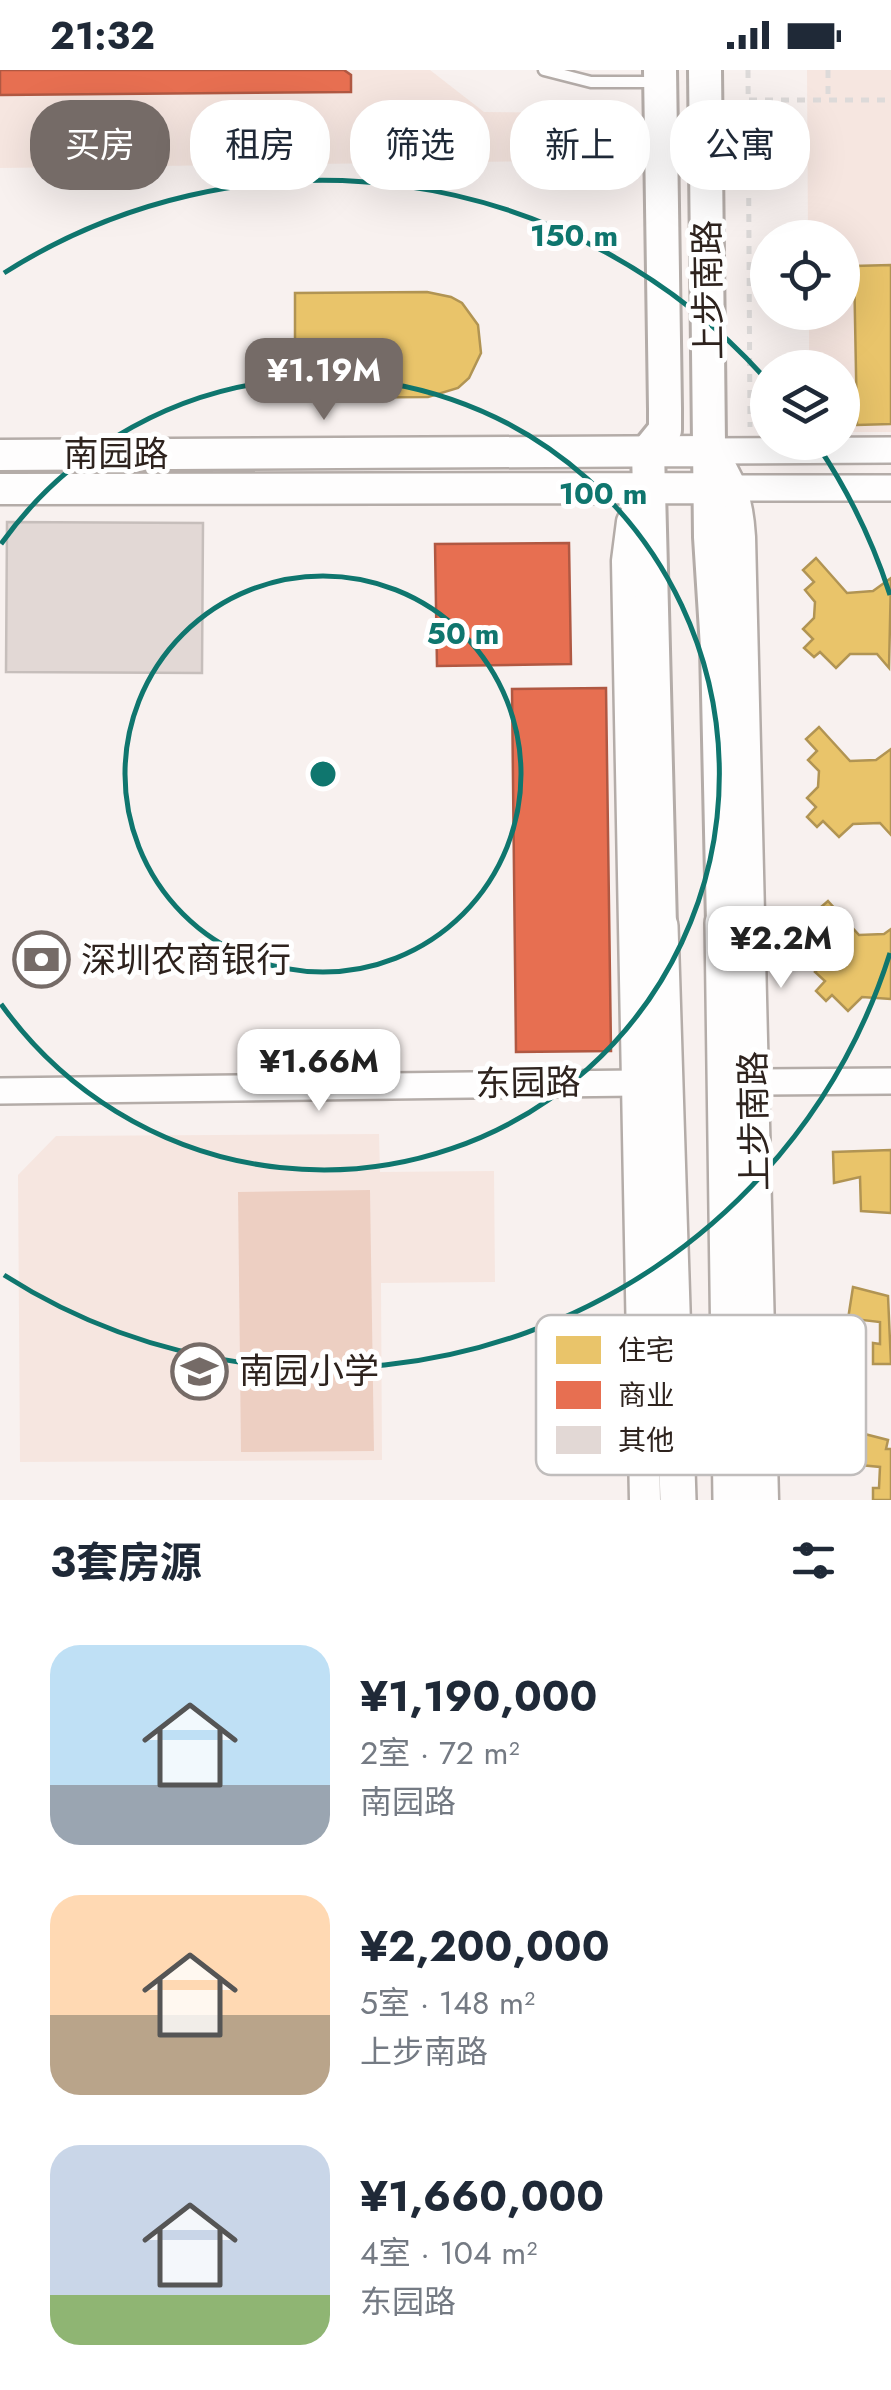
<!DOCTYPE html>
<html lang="zh">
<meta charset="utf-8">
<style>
:root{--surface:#fff;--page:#f2f2f3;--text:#1f2937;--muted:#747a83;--accent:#756b67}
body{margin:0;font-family:Jost,"Noto Sans SC",sans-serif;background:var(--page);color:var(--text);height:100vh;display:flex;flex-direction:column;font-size:38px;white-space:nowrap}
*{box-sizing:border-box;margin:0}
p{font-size:32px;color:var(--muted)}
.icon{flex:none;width:55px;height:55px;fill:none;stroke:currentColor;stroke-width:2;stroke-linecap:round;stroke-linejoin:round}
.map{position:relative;height:1430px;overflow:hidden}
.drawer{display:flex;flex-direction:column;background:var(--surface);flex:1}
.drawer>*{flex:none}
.banner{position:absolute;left:30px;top:30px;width:832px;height:90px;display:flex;gap:20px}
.fabs{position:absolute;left:750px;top:150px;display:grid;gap:20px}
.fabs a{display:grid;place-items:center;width:110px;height:110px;border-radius:50%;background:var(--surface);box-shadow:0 10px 40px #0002;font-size:50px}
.price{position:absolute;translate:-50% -85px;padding:0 22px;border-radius:20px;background:#fff;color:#222;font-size:32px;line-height:65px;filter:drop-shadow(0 2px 5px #0008)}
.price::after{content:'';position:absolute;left:50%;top:60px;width:30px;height:22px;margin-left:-15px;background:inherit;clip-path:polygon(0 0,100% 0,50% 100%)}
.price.current{background:var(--accent);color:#fff}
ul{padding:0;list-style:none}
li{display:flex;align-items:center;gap:30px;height:250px;padding:0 50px}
li span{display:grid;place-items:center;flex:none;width:280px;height:200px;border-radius:30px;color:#555}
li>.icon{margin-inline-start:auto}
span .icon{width:120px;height:120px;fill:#fffc;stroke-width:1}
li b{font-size:42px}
h2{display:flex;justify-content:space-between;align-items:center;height:120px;padding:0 50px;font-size:42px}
.chip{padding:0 35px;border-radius:40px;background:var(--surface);box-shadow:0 10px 40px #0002;font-size:35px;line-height:90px}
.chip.current{background:var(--accent);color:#fff}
.status{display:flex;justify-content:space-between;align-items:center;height:70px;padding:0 50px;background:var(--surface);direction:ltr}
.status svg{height:28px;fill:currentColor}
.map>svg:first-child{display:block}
</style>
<div class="status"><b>21:32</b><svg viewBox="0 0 49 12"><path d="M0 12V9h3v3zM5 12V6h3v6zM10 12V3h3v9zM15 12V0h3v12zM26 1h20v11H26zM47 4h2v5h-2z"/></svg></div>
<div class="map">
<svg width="891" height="1430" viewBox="0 0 891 1430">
<rect width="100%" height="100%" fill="#f8f1ef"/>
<path fill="#f6e6e0" d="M0,0H430L484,42L588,43L557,91L0,98Z
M807,0H891V362H843L842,298L809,297V243L842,242V168L808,167Z
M379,1064L380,1102L494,1101L495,1212L381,1213L382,1390L20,1392L18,1105L56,1066Z"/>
<path fill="#edcfc2" d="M370,1120L374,1381L241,1382L238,1122Z"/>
<path fill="#e9c46a" stroke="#b19453" stroke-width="2.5" d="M891,195V354L857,355L854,196Z
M427,222L451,227L462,233L478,255L481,283L469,308L458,318L428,327L295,328V223Z
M816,488L847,523L873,521L891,508L889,598L877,584H850L836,598L820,582L814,587L804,578L813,569L803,559L814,548L815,532L805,520L814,512L803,500Z
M819,657L850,691L876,690L891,679V765L880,753L853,754L839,767L823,751L817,757L807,747L816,737L807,728L818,717L819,701L808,690L817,681L806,669Z
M828,831L859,865L884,864L891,859V929L862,927L848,941L832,925L826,931L816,921L825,911L815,902L826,891L827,875L816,864L825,855L814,843Z
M891,1080V1143L861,1141L860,1107L834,1113L833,1082Z
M853,1217L888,1226L891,1294H873V1273L880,1274V1252L863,1250L862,1253L848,1249Z
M853,1361L888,1370L886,1379H891V1430H873V1418H879L880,1397L848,1394Z"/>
<path fill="#e76f51" stroke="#b05842" stroke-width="2.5" d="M0,0H344L351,5V22L0,25Z
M569,473L571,594L437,596L435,474Z
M606,618L611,981L516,982L512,619Z"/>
<path fill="#e2d8d5" stroke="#c6bebb" stroke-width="2.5" d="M7,452L203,453L202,603L6,602Z"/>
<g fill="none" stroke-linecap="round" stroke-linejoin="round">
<defs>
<path id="service" d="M544,0L591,12H654"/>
<path id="tertiary" d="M709,381L891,380
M734,418H891
M753,1012L891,1011
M0,1021L637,1013"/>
<path id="secondary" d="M0,385L709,381C731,409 738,432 740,467L763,1430
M0,419L732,418
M645,1430L627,491L632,452L649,419"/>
<path id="primary" d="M660,0L665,339V360L648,381L660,856
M705,0L710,467L717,577L723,853"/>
<path id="trunk" d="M723,853L731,1430
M660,856L678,1430"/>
</defs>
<use href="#service" stroke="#b4aca8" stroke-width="15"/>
<use href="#tertiary" stroke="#b4aca8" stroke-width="30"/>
<use href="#secondary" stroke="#b4aca8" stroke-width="35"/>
<use href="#primary" stroke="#b4aca8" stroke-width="38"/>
<use href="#trunk" stroke="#b4aca8" stroke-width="40"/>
<path stroke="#dddad9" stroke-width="5" stroke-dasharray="8 8" stroke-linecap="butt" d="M748,0L750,357
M828,0V30
M749,30H891"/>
<use href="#service" stroke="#fefdfd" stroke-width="10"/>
<use href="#tertiary" stroke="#fefdfd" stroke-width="25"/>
<use href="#secondary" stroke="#fefdfd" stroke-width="30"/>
<use href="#primary" stroke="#fefdfd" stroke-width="32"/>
<use href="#trunk" stroke="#fefdfd" stroke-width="35"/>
</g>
<g fill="none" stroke="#0f766e" stroke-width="5">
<circle cx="323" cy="704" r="198"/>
<path d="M1 474A396 396 0 1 1 1 934"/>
<path d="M890 883A594 594 0 0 1 4 1205M4 203A594 594 0 0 1 764 307M818 376A594 594 0 0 1 890 525"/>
</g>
<defs>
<symbol id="bank-ring" viewBox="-11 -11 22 22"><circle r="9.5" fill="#fff" stroke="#756b67" stroke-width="1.5"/><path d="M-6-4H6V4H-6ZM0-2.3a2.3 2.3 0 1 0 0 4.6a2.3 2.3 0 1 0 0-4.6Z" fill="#756b67"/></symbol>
<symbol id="school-ring" viewBox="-11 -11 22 22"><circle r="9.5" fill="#fff" stroke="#756b67" stroke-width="1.5"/><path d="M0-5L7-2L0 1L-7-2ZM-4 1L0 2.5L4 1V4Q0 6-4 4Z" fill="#756b67"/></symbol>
</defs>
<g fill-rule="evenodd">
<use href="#bank-ring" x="10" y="858" width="63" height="63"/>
<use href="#school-ring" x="168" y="1270" width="63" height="63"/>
</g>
<g text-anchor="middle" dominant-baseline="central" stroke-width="10" stroke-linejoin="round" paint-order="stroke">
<g font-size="35" fill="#2e231e" stroke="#fff">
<text transform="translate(708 220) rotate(-91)">上步南路</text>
<text x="116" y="384">南园路</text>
<text transform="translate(528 1013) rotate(-1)">东园路</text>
<text transform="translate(754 1051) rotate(-91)">上步南路</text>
</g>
<g font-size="35" fill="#2e231e" stroke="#fff" text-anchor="start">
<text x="81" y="890">深圳农商银行</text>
<text x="239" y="1301">南园小学</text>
</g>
</g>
<rect x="536" y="1245" width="330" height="160" rx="15" fill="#fff" stroke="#c0bdbc" stroke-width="2.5"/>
<rect x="556" y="1266" width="45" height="28" fill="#e9c46a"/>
<rect x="556" y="1311" width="45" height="28" fill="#e76f51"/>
<rect x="556" y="1356" width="45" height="28" fill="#e2d8d5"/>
<g font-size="28" fill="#2e231e">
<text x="618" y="1290">住宅</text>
<text x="618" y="1335">商业</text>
<text x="618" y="1380">其他</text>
</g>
<circle cx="323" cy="704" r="15" fill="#0f766e" stroke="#fff" stroke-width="5"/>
<g font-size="30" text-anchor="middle" font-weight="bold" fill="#0f766e" stroke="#fff" stroke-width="10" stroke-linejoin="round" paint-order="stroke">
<text x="574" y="176">150 m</text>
<text x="603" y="434">100 m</text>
<text x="463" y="574">50 m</text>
</g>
</svg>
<div class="fabs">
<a><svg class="icon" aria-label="locate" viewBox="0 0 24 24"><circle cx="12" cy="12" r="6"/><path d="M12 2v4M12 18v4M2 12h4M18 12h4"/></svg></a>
<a><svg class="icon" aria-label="layers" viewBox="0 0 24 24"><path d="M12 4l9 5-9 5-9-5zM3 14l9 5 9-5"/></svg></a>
</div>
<b class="price current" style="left:324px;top:353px">¥1.19M</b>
<b class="price" style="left:781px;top:921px">¥2.2M</b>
<b class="price" style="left:319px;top:1044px">¥1.66M</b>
<div class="banner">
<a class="chip current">买房</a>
<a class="chip">租房</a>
<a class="chip">筛选</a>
<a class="chip">新上</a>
<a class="chip">公寓</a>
</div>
</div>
<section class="drawer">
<h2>3套房源<svg class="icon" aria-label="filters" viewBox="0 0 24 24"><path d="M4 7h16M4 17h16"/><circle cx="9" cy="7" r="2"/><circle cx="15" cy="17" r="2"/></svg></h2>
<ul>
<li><span style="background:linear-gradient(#bfe0f5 70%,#9aa5b1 0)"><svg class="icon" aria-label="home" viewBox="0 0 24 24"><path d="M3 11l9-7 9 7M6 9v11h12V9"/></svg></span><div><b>¥1,190,000</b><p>2室 · 72 m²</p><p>南园路</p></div></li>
<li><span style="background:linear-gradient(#ffd9b3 60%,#b9a48a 0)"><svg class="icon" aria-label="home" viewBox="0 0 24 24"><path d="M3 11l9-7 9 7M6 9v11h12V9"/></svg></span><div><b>¥2,200,000</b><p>5室 · 148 m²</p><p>上步南路</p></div></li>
<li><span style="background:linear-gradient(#c9d6e8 75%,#8fb573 0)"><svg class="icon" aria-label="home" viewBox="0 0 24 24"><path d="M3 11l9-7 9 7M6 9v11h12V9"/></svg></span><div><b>¥1,660,000</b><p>4室 · 104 m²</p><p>东园路</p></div></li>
</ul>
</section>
